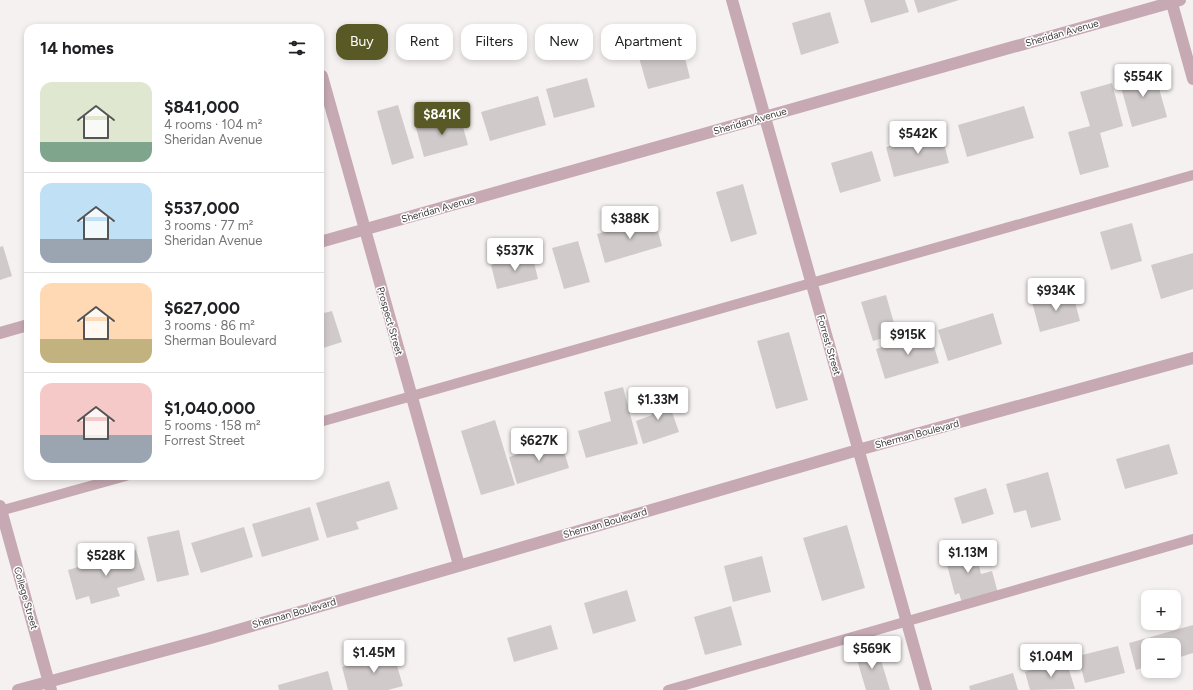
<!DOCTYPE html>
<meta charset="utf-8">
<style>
:root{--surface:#fff;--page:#f6f6f6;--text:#202124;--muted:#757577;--line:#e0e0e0;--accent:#595926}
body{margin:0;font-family:Figtree,sans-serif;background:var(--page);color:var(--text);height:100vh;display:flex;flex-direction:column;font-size:15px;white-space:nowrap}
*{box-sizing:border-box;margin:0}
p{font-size:13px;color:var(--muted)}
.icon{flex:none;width:22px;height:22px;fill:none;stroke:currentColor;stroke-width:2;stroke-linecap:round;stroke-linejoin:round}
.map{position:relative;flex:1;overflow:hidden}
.sheet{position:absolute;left:24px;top:24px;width:300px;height:456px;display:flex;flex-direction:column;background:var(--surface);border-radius:12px;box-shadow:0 2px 6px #0003}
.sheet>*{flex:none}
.banner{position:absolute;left:336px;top:24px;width:380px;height:36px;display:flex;gap:8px}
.controls{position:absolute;left:1141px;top:590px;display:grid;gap:8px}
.controls a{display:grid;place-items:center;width:40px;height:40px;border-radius:8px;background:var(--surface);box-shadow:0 2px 6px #0003;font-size:20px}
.price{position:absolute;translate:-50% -34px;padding:0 9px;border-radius:4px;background:#fff;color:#222;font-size:13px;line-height:26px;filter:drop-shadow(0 1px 2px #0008)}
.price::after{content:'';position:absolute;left:50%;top:24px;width:12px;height:9px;margin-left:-6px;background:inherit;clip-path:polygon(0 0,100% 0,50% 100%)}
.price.on{background:var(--accent);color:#fff}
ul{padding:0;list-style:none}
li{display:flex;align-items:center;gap:12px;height:100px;padding:0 16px}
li+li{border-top:1px solid var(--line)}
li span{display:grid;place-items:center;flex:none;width:112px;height:80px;border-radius:12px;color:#555}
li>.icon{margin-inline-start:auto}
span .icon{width:48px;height:48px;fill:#fffc;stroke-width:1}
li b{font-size:17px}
h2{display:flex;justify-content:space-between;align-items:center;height:48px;padding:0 16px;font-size:17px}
.pill{padding:0 14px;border-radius:12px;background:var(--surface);box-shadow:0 2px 6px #0003;font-size:14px;line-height:36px}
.pill.on{background:var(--accent);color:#fff}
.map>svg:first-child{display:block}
</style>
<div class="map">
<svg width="1193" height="690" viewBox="0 0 1193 690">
<rect width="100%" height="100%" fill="#f6f1f1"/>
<path fill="#d0cbca" d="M864,0H905L909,12L871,23Z
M914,0H959L918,13Z
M830,12L839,43L801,55L792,23Z
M687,33L693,55L685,58L690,78L648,89L636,47Z
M1154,70L1167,117L1132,127L1119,80Z
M587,78L595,107L554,118L546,89Z
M1112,83L1123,126L1100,133L1109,167L1080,175L1068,132L1090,126L1080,92Z
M538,96L546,125L490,141L481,112Z
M398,105L414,158L392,165L377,111Z
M1024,106L1034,138L967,157L958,125Z
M460,116L468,145L424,157L416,128Z
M941,132L949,163L894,177L886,147Z
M872,151L881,181L840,193L831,163Z
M743,184L757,234L731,242L716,192Z
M654,217L662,246L605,263L597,234Z
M1132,223L1142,261L1111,270L1100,232Z
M578,241L590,282L564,289L552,248Z
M3,246L12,276L0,280V247Z
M1193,253V289L1161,299L1151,265Z
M532,254L538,279L497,289L491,265Z
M1072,291L1080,321L1040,332L1032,302Z
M886,295L897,334L873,341L861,302Z
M332,311L342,342L320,349V314Z
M993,313L1002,344L948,361L938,330Z
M789,332L808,400L776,409L757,341Z
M930,333L939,363L885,379L876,349Z
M623,387L638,444L586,458L578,431L611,421L604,392Z
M666,395L679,432L643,444L636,421L652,415L648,401Z
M495,420L515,485L481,495L461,431Z
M561,441L569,468L517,484L509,457Z
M1169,444L1178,474L1125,489L1116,459Z
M1048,472L1061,520L1031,528L1026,510L1014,513L1006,484Z
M389,481L398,509L356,522L359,529L327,538L316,503Z
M986,488L994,514L962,524L954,498Z
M310,507L319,540L262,557L252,524Z
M847,525L865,588L822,601L803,538Z
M244,527L253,557L201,573L191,543Z
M179,530L189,575L157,582L147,537Z
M973,542L981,574L992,571L998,593L962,603L959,593L955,595L943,550Z
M136,550L145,580L117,588L120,596L91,604L89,596L76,600L68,570Z
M762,556L771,592L733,602L724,566Z
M627,590L636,621L593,634L584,603Z
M731,606L742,645L705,655L694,617Z
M551,625L558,649L514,662L507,638Z
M1193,625V653L1174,659V645H1148V666L1136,670L1129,643Z
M1118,646L1125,673L1085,683L1078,656Z
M877,647L890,690H866L855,653Z
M393,652L403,686L388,690H348L342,667Z
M1066,660L1075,689L1030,690L1025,672Z
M328,671L333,690H279L278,685Z
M1013,673L1018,690H970L969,686Z"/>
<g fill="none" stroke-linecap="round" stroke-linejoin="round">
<path stroke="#c6a9b3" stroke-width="10" d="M320,422L1193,175
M0,511L126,476
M668,690L1193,539"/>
<path stroke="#c6a9b3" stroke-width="12" d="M732,0L926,690
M1171,0L1193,79
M322,76L459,565
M320,242L1180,0
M0,333L28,325
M0,506L51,690
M18,690L207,639L858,450L1193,358"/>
</g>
<g text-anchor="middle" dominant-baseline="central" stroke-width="3" stroke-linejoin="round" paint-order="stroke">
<g font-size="10" fill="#3d3b3b" stroke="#fff">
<text transform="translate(1062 33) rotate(-16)">Sheridan Avenue</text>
<text transform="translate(750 121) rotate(-16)">Sheridan Avenue</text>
<text transform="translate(438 209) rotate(-16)">Sheridan Avenue</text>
<text transform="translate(390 321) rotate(74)">Prospect Street</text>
<text transform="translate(829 345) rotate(74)">Forrest Street</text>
<text transform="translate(917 434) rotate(-15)">Sherman Boulevard</text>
<text transform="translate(605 523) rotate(-16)">Sherman Boulevard</text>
<text transform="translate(26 598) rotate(74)">College Street</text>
<text transform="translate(294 613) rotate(-16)">Sherman Boulevard</text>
</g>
</g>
</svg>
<div class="controls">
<a>+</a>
<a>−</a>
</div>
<b class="price" style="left:1143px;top:98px">$554K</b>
<b class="price on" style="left:442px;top:136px">$841K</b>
<b class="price" style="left:918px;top:155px">$542K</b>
<b class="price" style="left:630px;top:240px">$388K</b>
<b class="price" style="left:515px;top:272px">$537K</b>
<b class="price" style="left:1056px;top:312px">$934K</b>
<b class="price" style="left:908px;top:356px">$915K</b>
<b class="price" style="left:658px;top:421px">$1.33M</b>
<b class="price" style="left:539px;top:462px">$627K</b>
<b class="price" style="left:968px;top:574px">$1.13M</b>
<b class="price" style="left:106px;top:577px">$528K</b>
<b class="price" style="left:872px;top:670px">$569K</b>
<b class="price" style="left:374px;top:674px">$1.45M</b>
<b class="price" style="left:1051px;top:678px">$1.04M</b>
<div class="banner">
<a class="pill on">Buy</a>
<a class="pill">Rent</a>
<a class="pill">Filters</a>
<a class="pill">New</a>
<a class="pill">Apartment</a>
</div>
<section class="sheet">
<h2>14 homes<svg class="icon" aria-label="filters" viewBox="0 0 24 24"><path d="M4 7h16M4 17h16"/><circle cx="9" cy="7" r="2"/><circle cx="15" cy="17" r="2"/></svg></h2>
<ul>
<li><span style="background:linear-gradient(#dfe7d0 75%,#7fa58c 0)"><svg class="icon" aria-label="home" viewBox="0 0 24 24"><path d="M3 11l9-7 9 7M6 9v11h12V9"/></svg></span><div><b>$841,000</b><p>4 rooms · 104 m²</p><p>Sheridan Avenue</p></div></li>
<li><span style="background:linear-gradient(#bfe0f5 70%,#9aa5b1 0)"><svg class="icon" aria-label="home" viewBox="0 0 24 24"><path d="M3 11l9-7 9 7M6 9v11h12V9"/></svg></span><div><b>$537,000</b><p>3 rooms · 77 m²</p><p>Sheridan Avenue</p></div></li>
<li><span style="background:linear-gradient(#ffd9b3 70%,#c2b280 0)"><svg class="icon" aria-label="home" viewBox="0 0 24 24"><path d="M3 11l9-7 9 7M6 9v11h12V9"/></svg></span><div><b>$627,000</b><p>3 rooms · 86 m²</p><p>Sherman Boulevard</p></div></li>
<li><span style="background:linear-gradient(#f6c9c9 65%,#9aa5b1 0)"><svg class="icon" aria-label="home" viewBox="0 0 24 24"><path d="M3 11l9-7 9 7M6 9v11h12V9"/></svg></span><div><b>$1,040,000</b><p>5 rooms · 158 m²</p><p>Forrest Street</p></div></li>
</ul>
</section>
</div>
